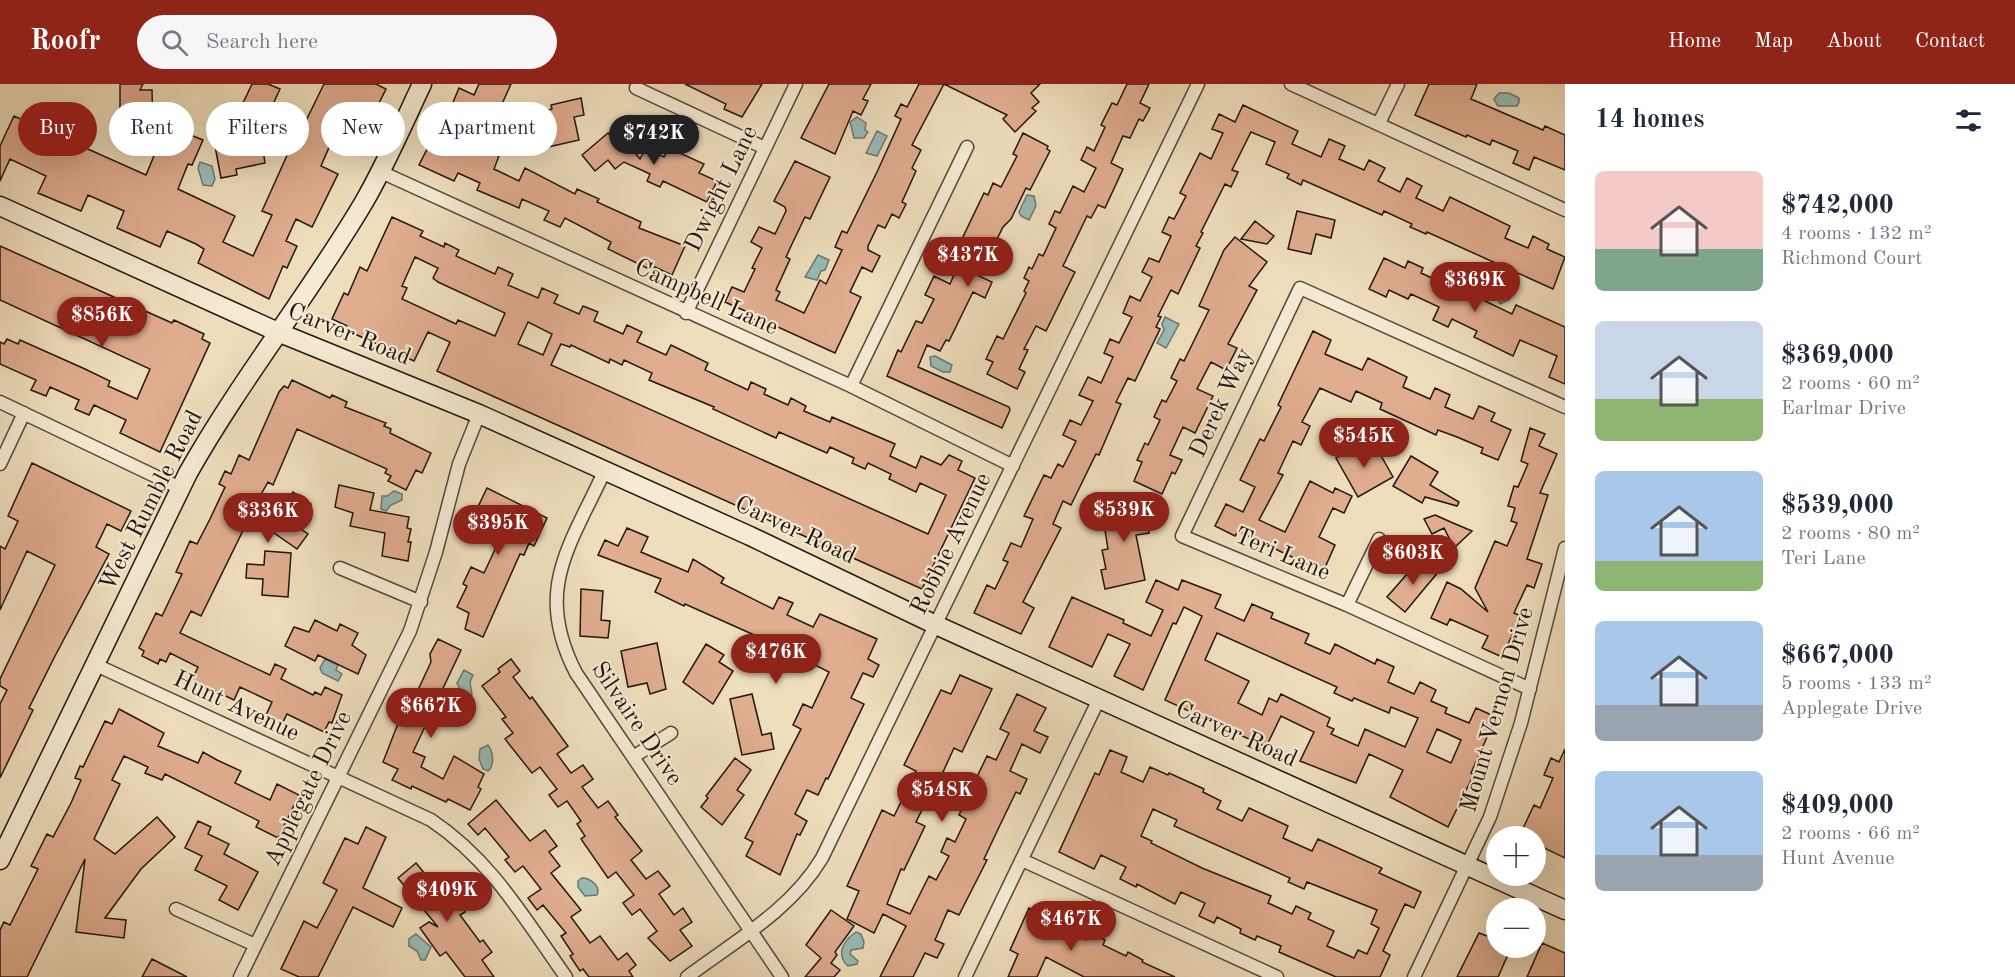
<!DOCTYPE html>
<meta charset="utf-8">
<style>
:root{--surface:#fff;--page:#f6f6f7;--text:#1f2937;--muted:#747a83;--accent:#8f2418}
body{margin:0;font-family:"Old Standard TT",serif;background:var(--page);color:var(--text);height:100vh;display:flex;flex-direction:column;font-size:22px;white-space:nowrap}
*{box-sizing:border-box;margin:0}
p{font-size:20px;color:var(--muted)}
.icon{flex:none;width:33px;height:33px;fill:none;stroke:currentColor;stroke-width:2;stroke-linecap:round;stroke-linejoin:round}
.map{position:relative;flex:1;overflow:hidden}
.side{display:flex;flex-direction:column;background:var(--surface);width:450px}
.side>*{flex:none}
.banner{position:absolute;left:18px;top:18px;width:570px;height:54px;display:flex;gap:12px}
.fabs{position:absolute;left:1486px;top:742px;display:grid;gap:12px}
.fabs a{display:grid;place-items:center;width:60px;height:60px;border-radius:50%;background:var(--surface);box-shadow:0 6px 24px #0002;font-size:30px}
.price{position:absolute;translate:-50% -51px;padding:0 14px;border-radius:21px;background:var(--accent);color:#fff;font-size:20px;line-height:39px;filter:drop-shadow(0 2px 3px #0008)}
.price::after{content:'';position:absolute;left:50%;top:36px;width:18px;height:14px;margin-left:-9px;background:inherit;clip-path:polygon(0 0,100% 0,50% 100%)}
.price.active{background:#222;color:#fff}
ul{padding:0;list-style:none}
li{display:flex;align-items:center;gap:18px;height:150px;padding:0 30px}
li span{display:grid;place-items:center;flex:none;width:168px;height:120px;border-radius:9px;color:#555}
li>.icon{margin-inline-start:auto}
span .icon{width:72px;height:72px;fill:#fffc;stroke-width:1}
li b{font-size:26px}
h2{display:flex;justify-content:space-between;align-items:center;height:72px;padding:0 30px;font-size:26px}
.tag{padding:0 21px;border-radius:27px;background:var(--surface);box-shadow:0 6px 24px #0002;font-size:21px;line-height:54px}
.tag.active{background:var(--accent);color:#fff}
header{display:flex;align-items:center;gap:36px;box-sizing:border-box;height:84px;padding:0 30px;background:var(--accent);color:#fff}
header strong{font-size:28px}
nav{display:flex;gap:33px;margin-inline-start:auto;font-size:21px}
.search{width:420px;height:54px;background:var(--page);display:flex;align-items:center;gap:15px;box-sizing:border-box;padding:0 21px;border-radius:33px;color:var(--muted);font-size:22px}
main{display:flex;flex:1;min-height:0}
.map>svg:first-child{display:block}
</style>
<header>
<strong>Roofr</strong>
<div class="search"><svg class="icon" aria-label="search" viewBox="0 0 24 24"><circle cx="10" cy="10" r="6"/><path d="M15 15l6 6"/></svg>Search here</div>
<nav><a>Home</a><a>Map</a><a>About</a><a>Contact</a></nav>
</header>
<main>
<div class="map">
<svg width="1565" height="893" viewBox="0 0 1565 893">
<rect width="100%" height="100%" fill="#efdebc"/>
<filter id="stains"><feTurbulence type="fractalNoise" baseFrequency=".00333" numOctaves="4"/><feColorMatrix values="0 0 0 0 .2 0 0 0 0 .09 0 0 0 0 .02 0 0 0 .5 -.17"/></filter>
<radialGradient id="worn" r=".72"><stop offset=".6" stop-color="#630" stop-opacity="0"/><stop offset="1" stop-color="#630" stop-opacity=".3"/></radialGradient>
<path fill="#9abbb5" stroke="#6a7973" stroke-width="1.5" d="M1499,9H1509L1519,14V18L1517,22H1498L1494,15Z
M857,33L866,39L865,46L868,48L864,54H854L850,38Z
M877,47L887,52L877,72L866,69Z
M200,78L212,82L215,95L212,102L203,101L198,84Z
M1027,111L1034,112L1036,122L1029,136L1021,132L1019,128Z
M818,171L829,176L825,186L821,187L817,196L805,193Z
M1490,197L1507,204L1510,215L1500,220L1497,213L1486,204Z
M1165,233L1179,240L1166,264L1157,259L1164,246L1162,240Z
M935,272L952,281L950,288H943L931,282L930,273Z
M394,407L402,410V416L391,421L386,427L381,425L382,412H387Z
M325,575L338,581L336,586L342,590L338,597L322,589L320,584Z
M464,586L473,591L470,598L472,611L464,613L457,599Z
M488,661C493,667 495,681 488,687L483,685L479,675L480,665Z
M582,794C590,794 601,802 597,811L585,812L578,803V797Z
M856,848L861,850L864,858L863,864L851,866L850,870L858,877L857,880L848,882C835,870 844,856 856,848Z
M416,850L431,863L425,876H421L417,867L409,862V855Z"/>
<path fill="#e0ad8f" stroke="#211610" stroke-width="1.5" fill-rule="evenodd" d="M120,0H143L140,6H152L153,54H130V37L124,38V28H120Z
M252,0H268L280,5L274,18L277,19L261,53L265,79L236,85L237,91L221,94L212,46L232,42Z
M324,0H376L386,5L373,31L368,29L353,61L334,52L321,82L338,90L312,143L296,135L286,157L297,162L287,184L283,182L269,215L198,179L204,165L196,160L167,147L160,163L117,144L124,127L88,111L81,127L38,109L46,92L10,75L0,97V62L14,32L146,91L163,50L185,58L188,50L203,56L192,81L188,80L178,105L235,132L223,158L253,172L272,131L262,127L293,58L295,59Z
M479,0H511L492,42L482,38L472,59L499,72L494,85L519,97L525,84L575,110L577,105L599,115L597,118L641,138L639,144L685,162L672,191L655,183L653,187L608,165L611,158L565,134L560,143L544,136L549,127L522,115L519,124L477,106L480,99L458,89L454,97L419,81L440,40L443,42L459,4L474,11Z
M685,0H762L742,33L724,25L726,20Z
M829,0H871L863,15L868,17L861,31L853,27L835,70L801,54Z
M919,0H1040L1031,9L1039,18L1032,24L1036,27L1015,48L1003,35L1007,31L944,0L912,61L921,66L912,84L916,87L902,118L906,120L899,134L892,130L885,144L878,141L868,162V166L880,172L872,188L862,183L850,208L861,213L835,269L767,238L766,241L748,233L750,229L725,218L732,203L744,208L755,185L752,184L762,164L751,158L759,143L775,150L786,127L785,123L774,117L795,77L830,93L810,135L805,133L792,160L786,173L790,175L776,206L780,208L776,216L804,229L820,196L826,200L842,166L835,163L842,147L847,149L877,88L901,35L895,32L901,20L907,23Z
M1127,0H1149L1140,19L1150,24L1143,37L1139,35L1130,54L1123,52L1111,79L1123,85L1105,124L1098,121L1091,134L1087,132L1063,182L1075,188L1046,247L1036,242L1024,265L1028,266L1019,285L1025,288L1017,305L987,290L993,278L986,275L997,252L1003,255L1026,209L1024,207L1029,197L1024,194L1029,183L1032,185L1039,170L1043,172L1056,144L1049,140L1055,127L1060,129L1073,102L1084,108L1096,84L1081,76L1087,63L1094,67L1105,43L1101,41L1112,19L1117,21Z
M1429,0H1477L1471,15L1543,46L1545,42L1565,51V86L1534,73L1529,86L1513,79L1518,67L1492,56L1490,61L1467,51L1466,53L1415,31Z
M581,14L584,31L574,33L579,56L548,63L543,39L548,38L545,27L552,25L551,21Z
M1243,21L1298,47L1292,60L1321,73L1329,55L1345,62L1339,75L1364,86L1369,76L1385,84L1378,97L1400,108L1407,94L1422,102L1416,114L1443,127L1450,113L1510,142L1505,154L1528,164L1533,152L1549,160L1547,165L1565,173L1553,205L1427,148L1426,150L1410,143L1412,140L1384,127L1382,131L1303,96L1301,101L1287,94L1289,90L1266,80L1275,58L1251,48L1232,86L1238,88L1231,103L1225,100L1201,148L1203,149L1196,162L1200,164L1178,210L1171,206L1158,232L1161,233L1156,243L1160,245L1135,297L1128,294L1116,318L1121,320L1099,371L1096,370L1071,421L1063,417L1053,440L1061,444L1023,518L1034,524L1021,550L974,529L987,501L995,505L1008,478L1003,476L1011,459L1021,463L1033,435L1024,432L1044,391L1051,394L1058,380L1063,383L1076,357L1063,351L1070,336L1081,341L1093,317L1079,311L1088,293L1101,299L1113,273L1104,269L1110,255L1119,259L1132,233L1123,229L1130,212L1140,217L1152,193L1142,188L1149,174L1159,178L1171,152L1162,148L1169,133L1174,135L1186,112L1180,109L1200,69L1211,75L1223,49L1212,45L1219,30L1235,38Z
M608,49L619,61L625,56L640,75L646,64L664,73L669,64L704,80L699,89L717,97L707,118L663,97L660,103L647,97L650,90L624,78L615,85L608,76L595,87L582,71Z
M1023,49L1048,62L1047,65L1050,67L1030,106L1026,104L1011,135L1003,143L979,192L992,198L985,214L973,208L949,257L946,256L940,267L927,261L918,283L1009,323L1010,326L1002,344L887,292L898,266L901,268L916,237L922,239L934,215L925,211L934,192L950,200L960,177L949,172L957,158L960,159L984,109L988,111L993,99L1001,103L1017,72L1013,70Z
M1297,127L1335,136L1331,154L1316,150L1311,170L1288,165Z
M392,133L423,147L420,152L444,163L445,159L459,166L456,172L495,190L498,183L513,190L508,201L538,214L542,204L558,211L554,219L579,230L583,222L598,228L594,237L623,250L627,241L642,248L637,258L666,271L671,261L708,279L705,286L748,306L751,298L766,305L764,310L788,321L791,314L806,322L804,327L830,338L832,333L895,360L890,372L916,384L921,372L941,381L949,371L962,377L958,386L975,394L922,505L437,287L450,258L428,248L414,277L346,246L347,242L332,235L344,209L348,211L360,183L367,187ZM415,173L438,184L433,194L438,198L505,229L495,252L458,236L456,240L402,215L407,204L402,202ZM528,238L552,250L543,271L518,260ZM561,260L570,263L571,261L609,279L610,275L622,281L624,276L652,289L649,296L714,323L713,325L776,354L779,348L827,369L830,363L854,374L852,379L865,385L868,379L891,390L889,395L916,408L920,399L946,411L928,450L551,281Z
M1255,137L1274,152L1267,160L1241,155Z
M1235,153L1267,178L1249,202L1257,206L1228,260L1237,264L1226,286L1211,278L1197,305L1213,312L1195,349L1183,343L1170,371L1182,376L1175,390L1172,388L1162,410L1134,397L1142,378L1137,376L1145,359L1148,361L1160,336L1154,333L1162,316L1166,318L1177,297L1171,294L1180,275L1184,277L1209,226L1199,222L1224,166Z
M0,162L172,239L174,236L204,250L202,255L210,259L160,368L120,349L126,336L94,321L89,331L75,325L79,316L50,303L46,312L31,306L36,296L0,280V258L4,260L7,255L18,260L20,256L85,285L110,297L108,302L137,315L150,285L0,216Z
M1384,174L1405,184L1408,177L1423,184L1421,189L1445,200L1449,192L1467,200L1464,207L1512,230L1516,221L1565,243V300L1549,293L1557,272L1520,256L1513,272L1474,253L1477,247L1452,235L1448,243L1433,236L1439,223L1411,210L1408,215L1389,206L1386,213L1369,205Z
M1313,247L1331,256L1325,270L1362,286L1368,274L1407,293L1403,303L1430,315L1435,304L1450,311L1445,323L1473,335L1479,322L1495,329L1491,337L1511,346L1498,376L1481,369L1483,364L1457,353L1438,346L1436,351L1380,325L1382,319L1356,307L1351,318L1320,304L1302,338L1310,342L1301,361L1293,357L1278,389L1283,391L1259,436L1285,448L1310,397L1333,409L1335,404L1352,412L1344,429L1333,424L1319,453L1335,461L1323,488L1238,447L1235,452L1215,442L1226,420L1243,428L1255,403L1240,396L1260,355L1264,357L1281,323L1278,321Z
M292,296L330,314L332,311L347,318L345,323L386,339L384,342L391,345L390,349L431,369L422,389L416,386L406,406L388,397L391,392L385,389L387,385L297,345L273,401L268,398L259,414L201,532L191,527L180,549L270,591L275,580L286,585L281,595L313,611L315,608L321,611L325,603L342,611L332,639L329,638L324,648L287,630L282,640L266,631L272,618L240,603L234,616L192,596L198,583L170,569L166,578L160,575L158,580L142,572L144,567L139,564L156,529L162,532L182,490L176,488L190,457L197,460L210,435L225,403L219,400L225,387L231,390L239,371L249,376L279,308L284,302L288,304Z
M1530,344L1545,350L1539,362L1557,370L1540,409L1548,411L1527,475L1542,480L1534,504L1527,501L1514,529L1521,532L1502,573L1482,564L1488,552L1450,535L1447,541L1431,534L1447,498L1461,505L1488,528L1475,504L1495,457L1507,462L1517,439L1511,437L1515,424L1508,422L1514,402L1518,403L1528,380L1521,377Z
M1375,361L1393,393L1358,413L1336,374L1356,363L1360,369Z
M1411,372L1438,388L1430,401L1459,418L1457,422L1425,413L1422,419L1393,402Z
M32,379L131,427L121,447L107,440L96,463L109,470L54,574L29,624L33,626L0,694V620L7,606L0,602V595L55,481L27,467L0,526V462L5,465L18,437L8,432Z
M339,401L374,409L370,426L409,433L407,444L411,445L408,458H411L408,477L382,472L385,449L350,442L353,429L335,423Z
M487,404L547,434L534,462L529,459L524,471L520,470L483,553L465,545L469,529L457,523L467,502L463,500L471,483L484,489L498,459L485,454L488,446L474,439L479,428L476,427Z
M293,408L311,420L298,443L308,450L297,465L270,446V441Z
M1143,413L1149,449L1136,451L1145,496L1105,505L1101,486L1106,485L1102,466L1108,465L1103,434L1114,433L1112,418Z
M1435,431L1453,439L1472,447L1454,464L1444,444L1432,450L1424,435Z
M627,444L648,453L641,468L688,488L693,475L724,494L721,499L773,525L779,513L793,519L787,531L813,543L820,530L877,555L868,575L879,581L873,593L863,589L851,614L864,620L828,695L826,694L818,711L807,706L795,730L807,737L800,751L797,750L780,791L746,772L753,758L745,754L801,645L793,641L803,620L812,624L829,588L797,572L800,564L773,551L770,558L685,520L684,522L655,508L661,495L598,471L605,456L618,462Z
M265,467L291,469L288,513L262,511L263,495L246,494L247,480L264,481Z
M1427,477L1439,487L1405,528L1387,513L1414,482L1419,486Z
M1156,496L1178,506L1182,496L1221,511L1215,524L1244,537L1252,520L1273,529L1271,534L1309,550L1305,559L1330,570L1335,560L1375,580L1377,575L1394,583L1388,598L1414,610L1420,598L1436,606L1431,617L1447,624L1445,629L1469,639L1476,624L1496,633L1471,689L1474,690L1448,743L1390,713L1403,686L1369,670L1356,699L1300,677L1314,648L1281,632L1266,663L1165,616L1202,532L1184,523L1176,540L1173,539L1143,606L1114,592L1130,560L1108,550L1092,583L1049,563L1072,513L1124,536L1123,539L1151,552L1163,526L1146,518ZM1217,549L1337,603L1334,609L1352,617L1354,614L1389,629L1391,623L1418,634L1405,663L1365,645L1358,662L1331,650L1334,645L1327,642L1330,634L1281,610L1277,618L1269,614L1262,631L1238,619L1249,597L1205,576ZM1437,645L1461,656L1451,679L1427,668Z
M581,505L603,507L601,536L610,537L608,554L580,552Z
M315,536L337,547L340,540L358,549L352,561L366,571L358,590L318,571L315,577L285,562L294,543L309,548Z
M438,555L461,566L413,668L425,673L421,683L443,695L454,672L484,690L478,703L481,705L470,726L448,715L446,718L412,702L411,705L392,696L398,685L383,678L406,619L411,621L431,578L430,570Z
M657,559L666,605L650,610L647,599L628,603L621,567Z
M706,560L724,571L719,578L733,587L713,620L683,598Z
M511,575L520,587L513,593L530,615L532,613L568,662L557,670L571,689L583,681L593,695L582,703L598,724L608,717L618,731L615,733L642,767L631,776L646,795L658,787L670,802L659,810L674,831L683,824L692,838L680,846L692,862L670,877L648,854L657,847L640,825L632,831L623,819L634,811L616,788L608,794L581,755L585,752L577,740L581,737L567,717L558,723L549,711L557,705L540,683L532,689L505,655L513,649L502,635L506,633L482,602L500,588L498,585Z
M960,591L992,605L962,668L954,664L943,688L950,691L943,705L935,701L929,712L916,738L925,742L904,786L901,785L887,820L910,830L929,792L936,796L949,772L941,768L947,754L955,758L966,735L959,731L975,697L987,672L996,676L1009,649L1000,645L1017,610L1046,624L1034,647L1048,653L1040,669L1022,660L1010,687L1027,695L1020,710L1016,708L1000,741L984,775L987,776L959,831L948,826L935,856L944,860L937,874L925,869L913,893H880L906,842L883,830L874,849L847,835L859,807L847,802L882,726L894,732L906,708L916,687L904,681L941,606L951,610Z
M752,610L762,651L771,649L774,665L742,671L730,615Z
M119,625L164,649L158,662L198,679L203,668L217,676L241,687L235,699L270,716L277,700L299,711L278,754L256,743L259,737L165,690L162,696L145,689L148,683L124,672L112,696L120,700L94,755L115,770L157,733L175,753L141,785L105,834L126,836L124,854L76,848L85,775L27,893H0V846L4,838L10,841L38,785L31,782L47,750L53,753L71,719L81,696L75,694L80,682L83,683L105,637L112,640Z
M1565,665V774L1536,760V753H1519L1534,721L1540,724L1553,694L1544,691L1551,674L1559,678Z
M1110,666L1127,673L1121,688L1143,698L1150,683L1168,691L1169,689L1204,705L1203,708L1221,717L1217,725L1242,737L1249,724L1288,742L1283,754L1312,767L1318,755L1382,784L1379,789L1421,808L1414,824L1405,820L1383,867L1390,871L1380,893H1336L1279,868L1281,862L1257,852L1255,856L1240,849L1241,845L1217,833L1214,839L1199,832L1205,819L1181,808L1175,820L1137,800L1136,803L1120,795L1126,783L1101,771L1094,785L1059,768L1095,689L1099,691ZM1153,725L1177,736L1174,742L1290,794L1288,798L1304,805L1307,798L1377,826L1371,840L1379,844L1367,870L1358,866L1354,874L1327,862L1334,847L1308,835L1311,829L1296,822L1292,830L1268,819L1271,812L1202,784L1151,759L1152,757L1141,752Z
M735,674L751,686L737,706L744,711L722,741L701,723L708,714L706,712Z
M496,716L530,757L545,746L557,762L549,768L560,782L551,789L581,826L571,833L590,859L600,852L618,876L627,869L636,881L629,887L633,893H589L583,885L580,887L570,872L573,870L561,852L566,849L543,821L537,826L528,814L541,805L523,782L515,788L505,776L509,773L485,744L478,751L468,740Z
M198,737L211,743L208,750L229,760L224,770L258,788L238,826L219,816L227,802L195,786L202,772L185,764Z
M366,743L386,753L363,804L402,824L393,843L353,823L318,893H299L281,885L304,837L317,844L325,829L337,806L323,799L345,754L358,760Z
M416,779L430,796L438,790L465,828L460,831L480,858L483,856L492,868L482,876L494,893H465L446,868L440,872L420,844L429,838L438,843L398,794Z
M1029,824L1061,839L1059,843L1086,856L1090,849L1105,856L1103,861L1126,872L1128,868L1143,876L1142,878L1175,893H1084L1046,873L1037,893H1008L1018,870L1010,866Z
M831,826L854,842L835,868L837,871L831,879L840,886L834,893H805L821,874L806,861Z
M1497,829V864H1511L1498,893H1457L1479,849L1487,852Z
M1542,859L1565,869V893H1527Z
M152,875L187,893H142Z"/>
<g fill="none" stroke-linecap="round" stroke-linejoin="round">
<defs>
<path id="street" d="M1291,0L1565,126
M636,4L765,64
M1379,39L1398,0
M381,88L851,302L1013,382
M686,229L796,0
M851,302L967,63
M0,318L180,404
M0,380L24,329
M605,386C570,462 533,506 576,589L782,893
M340,484L421,518
M1347,521L1379,455
M96,581L431,736C492,777 524,834 566,893
M1530,605L1347,521L1182,452L1300,204L1565,323
M633,673L671,649
M1022,776L1277,893
M176,825L255,861
M240,893L410,547L436,468L459,380L479,330
M687,893C735,857 791,826 822,774L1198,0
M965,893L1099,615
M1414,893L1490,733L1521,639L1565,464"/>
<path id="secondary" d="M0,122L280,249L479,330L750,452L936,541L1565,826
M0,776L188,389C241,295 309,211 364,118C386,80 403,40 422,0"/>
</defs>
<use href="#street" stroke="#54483b" stroke-width="15"/>
<use href="#secondary" stroke="#211610" stroke-width="21"/>
<use href="#street" stroke="#f5ead3" stroke-width="12"/>
<use href="#secondary" stroke="#f5ead3" stroke-width="18"/>
</g>
<g text-anchor="middle" dominant-baseline="central" stroke-width="4.5" stroke-linejoin="round" paint-order="stroke">
<g font-size="24" fill="#211610" stroke="#f5ead3">
<text transform="translate(722 105) rotate(-64)">Dwight Lane</text>
<text transform="translate(706 214) rotate(24)">Campbell Lane</text>
<text transform="translate(349 251) rotate(22)">Carver Road</text>
<text transform="translate(1222 319) rotate(-65)">Derek Way</text>
<text transform="translate(152 417) rotate(-63)">West Rumble Road</text>
<text transform="translate(795 447) rotate(25)">Carver Road</text>
<text transform="translate(952 460) rotate(-64)">Robbie Avenue</text>
<text transform="translate(1282 471) rotate(23)">Teri Lane</text>
<text transform="translate(236 623) rotate(25)">Hunt Avenue</text>
<text transform="translate(1498 626) rotate(-74)">Mount Vernon Drive</text>
<text transform="translate(636 640) rotate(56)">Silvaire Drive</text>
<text transform="translate(1236 651) rotate(24)">Carver Road</text>
<text transform="translate(309 705) rotate(-64)">Applegate Drive</text>
</g>
</g>
<rect width="100%" height="100%" filter="url(#stains)"/>
<rect width="100%" height="100%" fill="url(#worn)"/>
</svg>
<div class="fabs">
<a>+</a>
<a>−</a>
</div>
<b class="price active" style="left:654px;top:82px">$742K</b>
<b class="price" style="left:968px;top:204px">$437K</b>
<b class="price" style="left:1475px;top:229px">$369K</b>
<b class="price" style="left:102px;top:264px">$856K</b>
<b class="price" style="left:1364px;top:385px">$545K</b>
<b class="price" style="left:1124px;top:459px">$539K</b>
<b class="price" style="left:268px;top:460px">$336K</b>
<b class="price" style="left:498px;top:472px">$395K</b>
<b class="price" style="left:1413px;top:502px">$603K</b>
<b class="price" style="left:776px;top:601px">$476K</b>
<b class="price" style="left:431px;top:655px">$667K</b>
<b class="price" style="left:942px;top:739px">$548K</b>
<b class="price" style="left:447px;top:839px">$409K</b>
<b class="price" style="left:1071px;top:868px">$467K</b>
<div class="banner">
<a class="tag active">Buy</a>
<a class="tag">Rent</a>
<a class="tag">Filters</a>
<a class="tag">New</a>
<a class="tag">Apartment</a>
</div>
</div>
<section class="side">
<h2>14 homes<svg class="icon" aria-label="filters" viewBox="0 0 24 24"><path d="M4 7h16M4 17h16"/><circle cx="9" cy="7" r="2"/><circle cx="15" cy="17" r="2"/></svg></h2>
<ul>
<li><span style="background:linear-gradient(#f6c9c9 65%,#7fa58c 0)"><svg class="icon" aria-label="home" viewBox="0 0 24 24"><path d="M3 11l9-7 9 7M6 9v11h12V9"/></svg></span><div><b>$742,000</b><p>4 rooms · 132 m²</p><p>Richmond Court</p></div></li>
<li><span style="background:linear-gradient(#c9d6e8 65%,#8fb573 0)"><svg class="icon" aria-label="home" viewBox="0 0 24 24"><path d="M3 11l9-7 9 7M6 9v11h12V9"/></svg></span><div><b>$369,000</b><p>2 rooms · 60 m²</p><p>Earlmar Drive</p></div></li>
<li><span style="background:linear-gradient(#a9c7e8 75%,#8fb573 0)"><svg class="icon" aria-label="home" viewBox="0 0 24 24"><path d="M3 11l9-7 9 7M6 9v11h12V9"/></svg></span><div><b>$539,000</b><p>2 rooms · 80 m²</p><p>Teri Lane</p></div></li>
<li><span style="background:linear-gradient(#a9c7e8 70%,#9aa5b1 0)"><svg class="icon" aria-label="home" viewBox="0 0 24 24"><path d="M3 11l9-7 9 7M6 9v11h12V9"/></svg></span><div><b>$667,000</b><p>5 rooms · 133 m²</p><p>Applegate Drive</p></div></li>
<li><span style="background:linear-gradient(#a9c7e8 70%,#9aa5b1 0)"><svg class="icon" aria-label="home" viewBox="0 0 24 24"><path d="M3 11l9-7 9 7M6 9v11h12V9"/></svg></span><div><b>$409,000</b><p>2 rooms · 66 m²</p><p>Hunt Avenue</p></div></li>
</ul>
</section>
</main>
